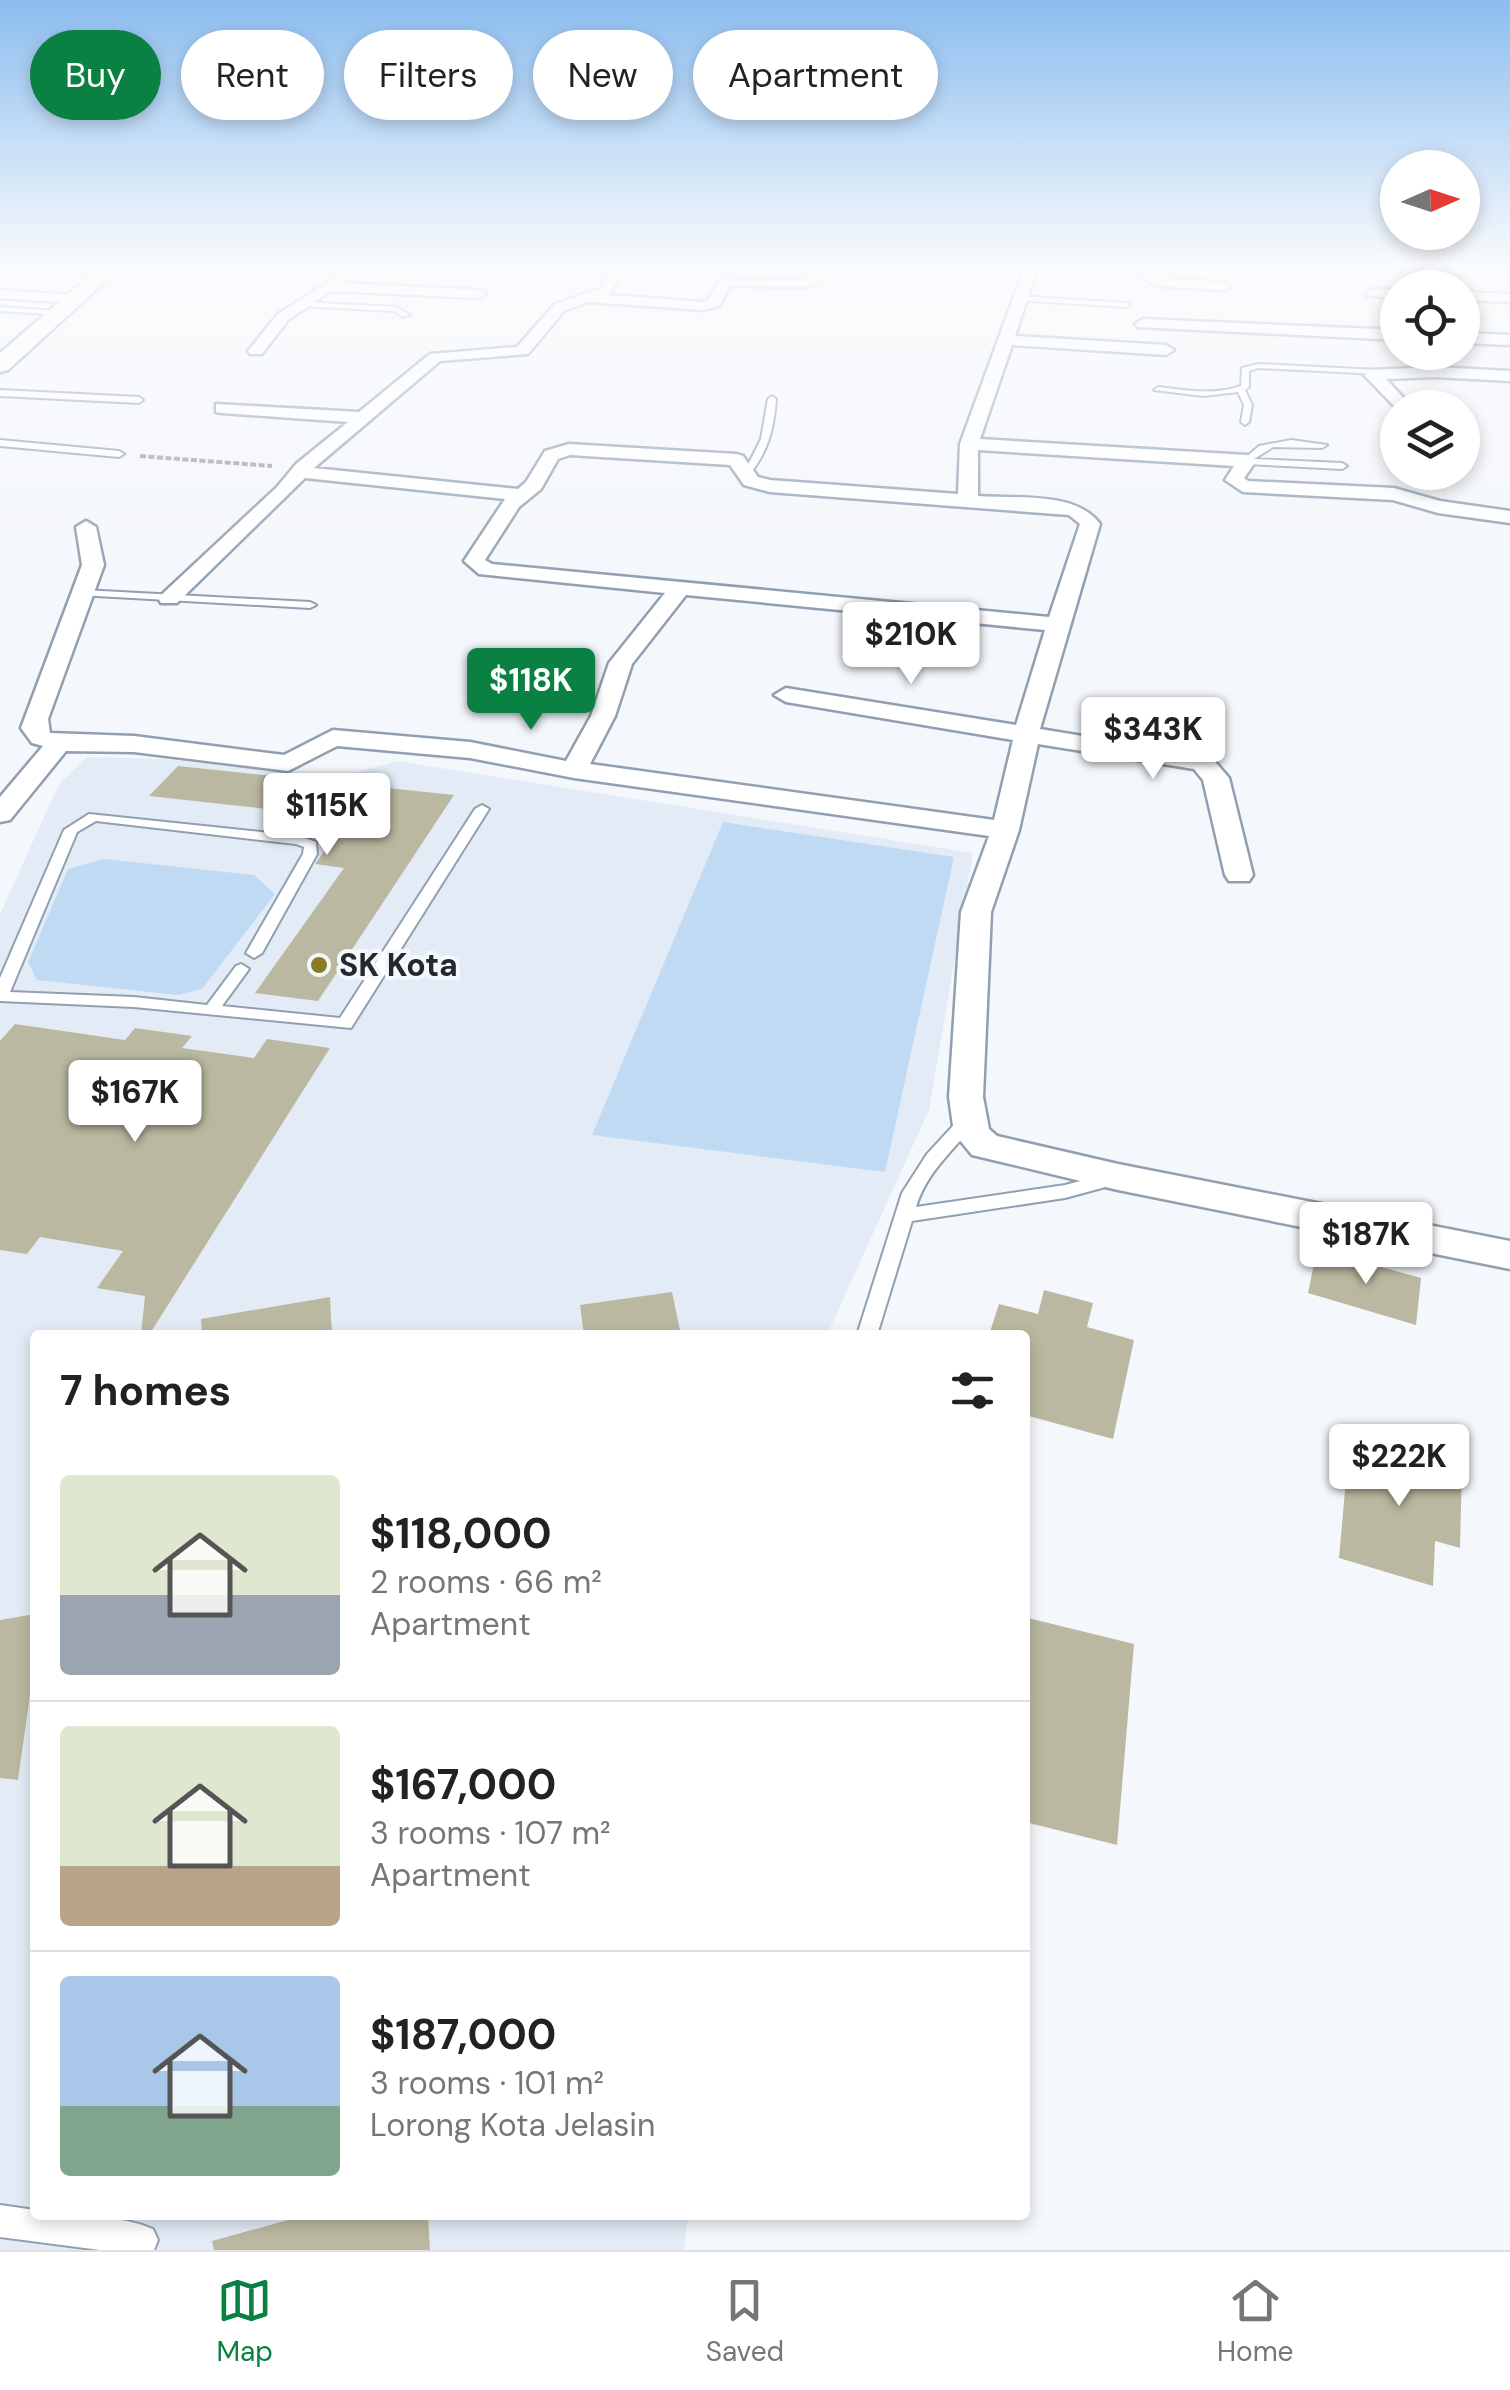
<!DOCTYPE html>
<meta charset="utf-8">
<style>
:root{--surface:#fff;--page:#f2f2f2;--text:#222;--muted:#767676;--line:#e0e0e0;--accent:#0b8043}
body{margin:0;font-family:"DM Sans",sans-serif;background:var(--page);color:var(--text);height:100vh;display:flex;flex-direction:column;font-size:38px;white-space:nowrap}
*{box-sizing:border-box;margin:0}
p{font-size:32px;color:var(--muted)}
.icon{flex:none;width:55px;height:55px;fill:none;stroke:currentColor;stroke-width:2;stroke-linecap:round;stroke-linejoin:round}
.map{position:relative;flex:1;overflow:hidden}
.side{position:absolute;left:30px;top:1330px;width:1000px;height:890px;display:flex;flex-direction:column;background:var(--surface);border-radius:10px;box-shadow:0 5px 15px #0003}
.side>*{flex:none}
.top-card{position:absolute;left:30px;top:30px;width:1000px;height:90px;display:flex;gap:20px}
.needle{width:65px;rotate:87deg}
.controls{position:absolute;left:1380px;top:150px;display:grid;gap:20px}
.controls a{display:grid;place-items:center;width:100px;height:100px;border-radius:50%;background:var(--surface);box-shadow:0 5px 15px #0003;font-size:50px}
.price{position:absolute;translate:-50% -85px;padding:0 22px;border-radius:10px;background:#fff;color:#222;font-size:32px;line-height:65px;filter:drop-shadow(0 2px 5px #0008)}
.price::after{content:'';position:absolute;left:50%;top:60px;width:30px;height:22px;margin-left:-15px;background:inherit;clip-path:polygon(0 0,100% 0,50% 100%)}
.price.selected{background:var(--accent);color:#fff}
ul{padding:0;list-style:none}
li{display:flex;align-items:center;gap:30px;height:250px;padding:0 30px}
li+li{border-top:2px solid var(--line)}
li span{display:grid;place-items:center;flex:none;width:280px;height:200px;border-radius:10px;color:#555}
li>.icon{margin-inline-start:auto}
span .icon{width:120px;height:120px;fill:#fffc;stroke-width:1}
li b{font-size:42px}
h2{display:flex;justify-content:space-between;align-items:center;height:120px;padding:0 30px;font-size:42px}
.chip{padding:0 35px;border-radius:45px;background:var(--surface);box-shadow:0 5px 15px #0003;font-size:35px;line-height:90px}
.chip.selected{background:var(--accent);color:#fff}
.dock{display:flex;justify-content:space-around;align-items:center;height:140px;border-top:2px solid var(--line);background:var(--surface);font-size:28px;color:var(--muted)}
.dock a{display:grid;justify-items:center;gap:5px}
.dock .selected{color:var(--accent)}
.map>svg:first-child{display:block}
</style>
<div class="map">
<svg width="1510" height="2250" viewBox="0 0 1510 2250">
<rect width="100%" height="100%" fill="#f4f7fb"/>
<path fill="#e3ecf6" d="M87,757L160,759L339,777L397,761L973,853L929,1110L827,1335H35V2215H688L684,2250H0V914L59,784Z"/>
<path fill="#c0daf4" d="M723,822L954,857L885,1172L592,1135Z
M104,859L254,875L275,894L202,989L178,995L37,980L28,962L68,869Z"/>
<path fill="#bbb8a1" d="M178,766L454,795L318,1001L255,993L344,868L315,864L348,818L149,796Z
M15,1024L125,1040L135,1028L192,1036L182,1048L254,1058L267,1039L330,1048L149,1335H141L145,1296L97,1288L123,1251L40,1237L27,1254L0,1250V1041Z
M1317,1249L1421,1278L1416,1325L1308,1293Z
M1044,1290L1093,1303L1087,1327L1134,1340L1113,1439L1025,1415V1335H989L999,1304L1038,1314Z
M672,1292L681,1335H584L580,1305Z
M330,1297L332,1335H202L201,1319Z
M1350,1435L1462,1465L1460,1548L1435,1541L1433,1586L1339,1558Z
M35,1614V1659L18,1780L0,1778V1620Z
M1028,1618L1134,1644L1117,1845L1025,1822Z
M306,2215H428L430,2250H214L212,2241Z"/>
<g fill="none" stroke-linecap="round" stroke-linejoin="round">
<defs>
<path id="service" d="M1018,296L1126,303L1130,305L1126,307L1015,300Z
M302,302L396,307L410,315L403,317L394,311L299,306Z
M0,307L59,311L63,313L59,315L0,311Z
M1258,364L1378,370L1382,372L1378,374L1258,368L1249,371V387L1245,390L1252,405L1249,422L1245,425L1241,422L1244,405L1238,392L1203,396L1154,390L1158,387C1185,390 1214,396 1241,386L1242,368Z
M0,390L139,397L143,400L139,403L0,396Z
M772,396L776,399C774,428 768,452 749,475H743L761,439L768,399Z
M0,440L119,451L124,454L119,457L0,446Z
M1291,440L1327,445L1322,448L1273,447L1254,459L1342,463L1347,466L1342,469L1247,464L1242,461L1259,446Z
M83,590L310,602L316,605L310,608L79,595L78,593Z
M482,805L489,809L351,1028L134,1007L0,1001V978L64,830L89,814L299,836L316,842L317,854L262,953L254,958L246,953L303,854L304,847L296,844L96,821L77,832L10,992L134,997L207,1005L236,966L241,964L249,969L222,1006L340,1018L475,809Z
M969,1113L978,1119C956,1149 927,1170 916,1207L1065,1185L1118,1171L1127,1177L1124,1182L1065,1198L912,1221L877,1335H857L902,1193L927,1154L963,1115Z
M0,2205L35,2210V2215C72,2215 118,2214 153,2229L158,2240L154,2250H100L0,2237Z"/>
<path id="minor" d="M612,266H625L609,295L703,302L708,300L720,279L802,280L809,277L814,266H827L820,282L809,287L730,286L719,306L703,310L589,302L565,310L528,354L440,361L314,468L518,489L526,482L545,451L569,444L736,454L743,456L758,477L770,480L958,494L960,444L1025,266H1038L1015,336L1166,345L1174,350L1166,355L1012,345L980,439L1247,455L1256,461L1244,478L1248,481L1394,488L1440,501L1510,511V523L1438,513L1393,500L1243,492L1225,480L1234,466L978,450V496C1016,499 1076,491 1100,524L1040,729L1211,757L1229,778L1253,875L1249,881H1229L1225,875L1203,780L1194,769L1038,744L1019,830L991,912L983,1097L989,1129L997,1136L1118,1164L1510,1241V1269L1118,1190L972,1155L954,1133L949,1097L961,912L989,836L574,778L470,758L337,746L288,771L134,752L66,751L10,820L0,822V797L43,746L32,743L21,728L82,565L76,527L86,521L96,527L104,565L48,719L50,733L134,736L284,755L333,730L470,742L566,761L591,716L609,663L665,593L479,574L464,561L505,499L305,478L177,603H161L158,598L277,487L296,464L348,422L222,413L216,412V404L359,412L430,354L517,347L555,304L601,288ZM570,455L730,465L744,485L770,492L1069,515L1080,524L1049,617L492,564L485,560L519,507L541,489L558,459ZM686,595L1045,630L1016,725L786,688L774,695L786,702L1013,740L994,820L590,764L615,716L632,664Z
M878,266H963L956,270H885Z
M1142,266H1154L1155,274L1160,278L1224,282L1231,286L1224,290L1157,286L1143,279Z
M350,268L357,272L343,283L479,290L486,294L479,298L331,291L288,320L262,354H250L248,351L278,314Z
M1373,289L1398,290V298L1368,296L1366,293Z
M0,290L74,295L81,299L74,303L0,298Z
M1462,292L1510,294V302L1462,300Z
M1143,319L1398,330V340L1138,327L1135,324Z
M1462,333L1510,335V345L1462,343Z
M1435,367L1510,371V381L1435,377L1386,379L1413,408L1398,410L1364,375L1372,370Z"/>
<path id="secondary" d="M101,266H122L8,370L0,372V353Z"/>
</defs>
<use href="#service" stroke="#90a0b1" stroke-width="4"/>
<use href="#minor" stroke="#90a0b1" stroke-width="5"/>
<use href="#secondary" stroke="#90a0b1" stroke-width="5"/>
<path stroke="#969a9f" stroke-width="4" stroke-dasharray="6 2.5" stroke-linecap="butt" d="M140,456L272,466"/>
<use href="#service" fill="#fff" fill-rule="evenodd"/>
<use href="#minor" fill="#fff" fill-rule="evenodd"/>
<use href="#secondary" fill="#fff" fill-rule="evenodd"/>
</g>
<linearGradient id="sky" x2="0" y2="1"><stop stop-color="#8bbdee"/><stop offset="0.46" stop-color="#fafbfd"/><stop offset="1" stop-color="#fafbfd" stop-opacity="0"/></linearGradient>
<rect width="1510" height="580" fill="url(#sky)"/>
<circle fill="#887b20" stroke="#f4f7fb" stroke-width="4" cx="319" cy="965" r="10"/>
<g text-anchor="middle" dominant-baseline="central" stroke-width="8" stroke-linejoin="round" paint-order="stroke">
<g font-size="32" font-weight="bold" fill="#22292f" stroke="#f4f7fb" text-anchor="start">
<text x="339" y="965">SK Kota</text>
</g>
</g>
</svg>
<div class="controls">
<a><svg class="needle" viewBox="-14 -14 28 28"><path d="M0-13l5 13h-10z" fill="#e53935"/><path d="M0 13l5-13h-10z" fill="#767676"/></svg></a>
<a><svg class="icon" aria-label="locate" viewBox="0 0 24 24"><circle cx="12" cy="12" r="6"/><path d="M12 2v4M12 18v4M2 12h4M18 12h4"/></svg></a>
<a><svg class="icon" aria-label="layers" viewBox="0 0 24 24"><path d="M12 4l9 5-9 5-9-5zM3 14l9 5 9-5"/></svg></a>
</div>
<b class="price" style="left:911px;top:687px">$210K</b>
<b class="price selected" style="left:531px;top:733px">$118K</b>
<b class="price" style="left:1153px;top:782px">$343K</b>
<b class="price" style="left:327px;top:858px">$115K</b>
<b class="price" style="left:135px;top:1145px">$167K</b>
<b class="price" style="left:1366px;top:1287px">$187K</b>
<b class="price" style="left:1399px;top:1509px">$222K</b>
<div class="top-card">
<a class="chip selected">Buy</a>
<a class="chip">Rent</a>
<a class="chip">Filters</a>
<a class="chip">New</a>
<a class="chip">Apartment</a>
</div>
<section class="side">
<h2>7 homes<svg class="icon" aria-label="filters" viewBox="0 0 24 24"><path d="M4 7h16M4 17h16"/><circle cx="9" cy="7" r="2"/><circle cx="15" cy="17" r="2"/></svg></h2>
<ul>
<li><span style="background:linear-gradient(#dfe7d0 60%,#9aa5b1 0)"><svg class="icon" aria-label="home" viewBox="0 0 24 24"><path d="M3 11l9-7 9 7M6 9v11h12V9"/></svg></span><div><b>$118,000</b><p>2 rooms · 66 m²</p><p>Apartment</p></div></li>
<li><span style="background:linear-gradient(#dfe7d0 70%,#b9a48a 0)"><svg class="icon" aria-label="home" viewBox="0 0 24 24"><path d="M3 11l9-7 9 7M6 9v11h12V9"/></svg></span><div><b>$167,000</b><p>3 rooms · 107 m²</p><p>Apartment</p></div></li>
<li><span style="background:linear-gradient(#a9c7e8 65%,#7fa58c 0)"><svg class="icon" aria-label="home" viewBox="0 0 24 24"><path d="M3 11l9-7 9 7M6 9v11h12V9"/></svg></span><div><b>$187,000</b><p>3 rooms · 101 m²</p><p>Lorong Kota Jelasin</p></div></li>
</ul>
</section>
</div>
<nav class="dock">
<a class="selected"><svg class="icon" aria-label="map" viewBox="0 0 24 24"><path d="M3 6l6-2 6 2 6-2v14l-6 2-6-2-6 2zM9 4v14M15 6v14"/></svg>Map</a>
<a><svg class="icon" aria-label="saved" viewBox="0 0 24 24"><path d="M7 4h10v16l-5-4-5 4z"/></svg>Saved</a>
<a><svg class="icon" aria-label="home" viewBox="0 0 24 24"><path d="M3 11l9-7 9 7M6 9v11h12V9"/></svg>Home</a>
</nav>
